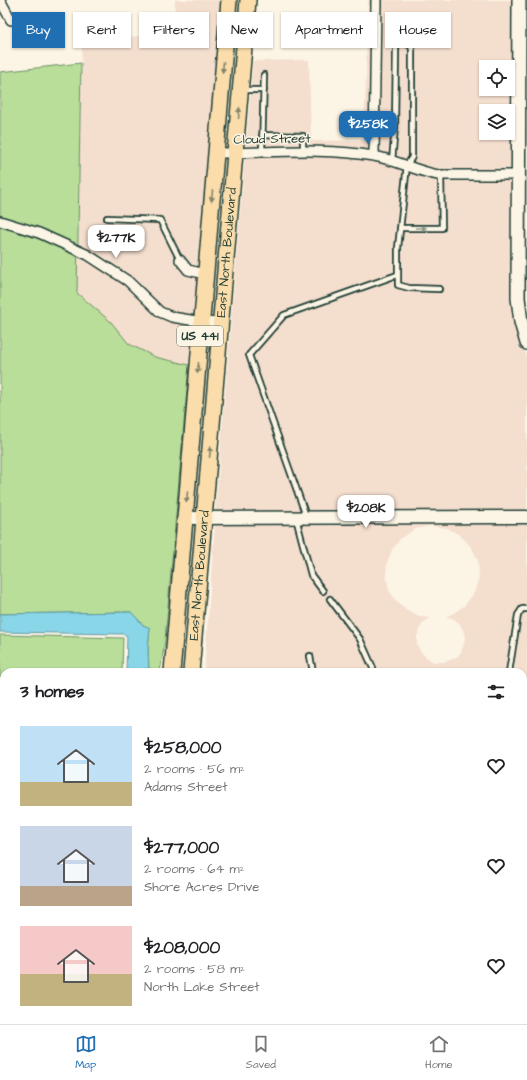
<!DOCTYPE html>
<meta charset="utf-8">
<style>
:root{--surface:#fff;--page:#f6f6f6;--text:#202124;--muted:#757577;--line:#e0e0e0;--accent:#1f6fb2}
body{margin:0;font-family:"Architects Daughter",sans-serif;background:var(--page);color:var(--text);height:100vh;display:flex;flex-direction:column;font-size:15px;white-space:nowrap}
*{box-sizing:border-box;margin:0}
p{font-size:13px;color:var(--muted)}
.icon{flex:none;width:22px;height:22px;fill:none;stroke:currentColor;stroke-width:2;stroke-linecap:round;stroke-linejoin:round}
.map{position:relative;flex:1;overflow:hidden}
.drawer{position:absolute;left:0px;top:668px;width:527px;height:356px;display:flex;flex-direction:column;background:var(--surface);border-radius:12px 12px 0 0;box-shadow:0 1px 3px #0004}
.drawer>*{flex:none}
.banner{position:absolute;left:12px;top:12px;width:503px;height:36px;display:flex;gap:8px}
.fabs{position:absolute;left:479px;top:60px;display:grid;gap:8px}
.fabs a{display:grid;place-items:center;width:36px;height:36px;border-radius:0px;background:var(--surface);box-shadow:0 1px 3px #0004;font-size:20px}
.price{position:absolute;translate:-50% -34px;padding:0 9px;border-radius:8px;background:#fff;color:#222;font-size:13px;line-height:26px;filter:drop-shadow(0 1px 2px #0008)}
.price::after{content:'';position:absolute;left:50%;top:24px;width:12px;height:9px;margin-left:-6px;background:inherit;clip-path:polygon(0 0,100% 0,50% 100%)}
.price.on{background:var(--accent);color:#fff}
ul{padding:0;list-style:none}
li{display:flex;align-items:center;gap:12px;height:100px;padding:0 20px}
li span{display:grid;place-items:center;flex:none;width:112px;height:80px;border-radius:0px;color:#555}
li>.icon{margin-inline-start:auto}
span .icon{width:48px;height:48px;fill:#fffc;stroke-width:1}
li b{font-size:17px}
h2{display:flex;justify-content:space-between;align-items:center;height:48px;padding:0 20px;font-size:17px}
.pill{padding:0 14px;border-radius:0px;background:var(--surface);box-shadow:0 1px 3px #0004;font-size:14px;line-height:36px}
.pill.on{background:var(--accent);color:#fff}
.tab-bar{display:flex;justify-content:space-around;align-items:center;height:56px;border-top:1px solid var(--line);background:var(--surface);font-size:11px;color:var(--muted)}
.tab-bar a{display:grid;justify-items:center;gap:2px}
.tab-bar .on{color:var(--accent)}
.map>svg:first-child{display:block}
</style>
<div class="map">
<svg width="527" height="1024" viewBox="0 0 527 1024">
<rect width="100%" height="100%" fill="#fcf5e5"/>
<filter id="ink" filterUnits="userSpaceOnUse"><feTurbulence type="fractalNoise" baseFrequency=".025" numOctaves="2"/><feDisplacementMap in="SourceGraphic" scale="8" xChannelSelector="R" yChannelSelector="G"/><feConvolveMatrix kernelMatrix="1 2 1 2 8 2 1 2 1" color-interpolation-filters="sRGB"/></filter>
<g filter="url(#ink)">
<path fill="#f4dece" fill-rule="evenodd" d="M175,0H221L189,365L155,357L129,344L111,322L77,293L82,40L174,34Z
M368,0H514L523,348L527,356V513L215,514L253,61L309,60L311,141L364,140ZM486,67H508V89H486ZM486,111H508V133H486Z
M524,0H527V325L523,297Z
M527,521V1024H315V1020H523V672H204L215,523ZM431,526L447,528L461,536L472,548L478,561L479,578L474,593L464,606L452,614L446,616L454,619L460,624L463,630L465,637L464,644L461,652L457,657L450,660L443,662H434L426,657L420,651L417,644V637L420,628L424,622L430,618L421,617L407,611L397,602L389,590L386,576L387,563L392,550L401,538L415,529Z"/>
<path fill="#b8de99" stroke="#6c8e66" d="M81,63L77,293L111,322L129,344L155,357L189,365L165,641L160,672H149L148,648L150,628L143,625L131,612L0,614V72Z
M0,635L123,638L122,672H4V754L0,753Z
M0,830L4,831V1001L0,1012Z"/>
<path fill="#8ad6e9" stroke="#5f99a1" d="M131,612L143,625L150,628L148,648L149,672H126L127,636L123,634L0,632V614Z
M0,759L4,760V831L0,830Z"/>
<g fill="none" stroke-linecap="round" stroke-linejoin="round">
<defs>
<path id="service" d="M243,90H264
M262,135L303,136V151
M262,152L264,75
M392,161L395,127L396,49C398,42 403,42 410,45L412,49V157L407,165L398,248V285L409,288L439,289
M107,218L160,220L180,260
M400,228H442L441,176
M306,516L249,355L284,315L397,275
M296,518L311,575L323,591
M330,599L360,639L373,668V672
M310,656L313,672
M509,672L518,615L522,609H527
M523,753H527
M20,1024H24"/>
<path id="minor" d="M0,0L11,20
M216,153C268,153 322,147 374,156C396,160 416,171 438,175H518
M374,156L376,0
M0,221L39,233L88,255L128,281L160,312L172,317L202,322L221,323
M180,260L188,270L205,274"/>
<path id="tertiary" d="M185,518L527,517"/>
<path id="secondary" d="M519,0L518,298L521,322L527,343"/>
<g id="primary">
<path d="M172,672L229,0"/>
<path id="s1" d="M191,672L248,0"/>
<path d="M116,1024L117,1020"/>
<path d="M136,1024L137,1020"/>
</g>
</defs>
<use href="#service" stroke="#1f3d34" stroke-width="8"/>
<use href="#minor" stroke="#1f3d34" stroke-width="12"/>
<use href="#tertiary" stroke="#1f3d34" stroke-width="15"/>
<use href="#secondary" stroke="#1f3d34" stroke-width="16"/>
<use href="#primary" stroke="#1f3d34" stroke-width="18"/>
<use href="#service" stroke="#fcf5e5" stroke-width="4.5"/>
<use href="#minor" stroke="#fcf5e5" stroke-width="9"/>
<use href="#tertiary" stroke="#fcf5e5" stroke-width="12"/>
<use href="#secondary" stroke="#fcf5e5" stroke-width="13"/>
<use href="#primary" stroke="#fbddab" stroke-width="15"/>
</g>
<defs><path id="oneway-solid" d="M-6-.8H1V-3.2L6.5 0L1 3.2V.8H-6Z"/></defs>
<g fill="#82856a">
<use href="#oneway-solid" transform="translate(223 67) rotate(95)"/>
<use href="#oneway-solid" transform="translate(239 113) rotate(-85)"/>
<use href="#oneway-solid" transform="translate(212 196) rotate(95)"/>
<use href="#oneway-solid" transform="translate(198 368) rotate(95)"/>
<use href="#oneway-solid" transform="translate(210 452) rotate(-85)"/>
<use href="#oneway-solid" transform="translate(187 497) rotate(95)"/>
</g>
<use fill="#8e998c" href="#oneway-solid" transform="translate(421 228)"/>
</g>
<g text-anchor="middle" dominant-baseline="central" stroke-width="3" stroke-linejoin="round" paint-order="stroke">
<rect fill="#fcf5e5" stroke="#617469" stroke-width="1" x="177" y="326" width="46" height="20" rx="3"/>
<g font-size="12" font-weight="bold" fill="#1f3d34">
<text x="200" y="336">US 441</text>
</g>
<g font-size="13" fill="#1f3d34" stroke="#fcf5e5">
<text transform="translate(272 139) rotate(-1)">Cloud Street</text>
<text stroke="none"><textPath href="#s1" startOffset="421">East North Boulevard</textPath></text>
<text stroke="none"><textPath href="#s1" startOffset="97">East North Boulevard</textPath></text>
</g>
</g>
</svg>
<div class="fabs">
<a><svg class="icon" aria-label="locate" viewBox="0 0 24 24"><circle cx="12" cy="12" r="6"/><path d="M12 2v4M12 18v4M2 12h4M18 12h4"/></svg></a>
<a><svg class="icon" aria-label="layers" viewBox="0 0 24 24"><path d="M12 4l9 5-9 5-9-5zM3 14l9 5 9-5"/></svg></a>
</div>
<b class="price on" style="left:368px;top:145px">$258K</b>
<b class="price" style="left:116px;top:259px">$277K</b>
<b class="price" style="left:366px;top:529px">$208K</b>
<div class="banner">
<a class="pill on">Buy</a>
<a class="pill">Rent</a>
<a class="pill">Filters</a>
<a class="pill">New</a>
<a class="pill">Apartment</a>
<a class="pill">House</a>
</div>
<section class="drawer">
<h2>3 homes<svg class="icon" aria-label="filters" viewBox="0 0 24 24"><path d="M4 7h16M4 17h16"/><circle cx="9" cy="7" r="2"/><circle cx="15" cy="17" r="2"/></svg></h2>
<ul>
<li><span style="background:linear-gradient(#bfe0f5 70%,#c2b280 0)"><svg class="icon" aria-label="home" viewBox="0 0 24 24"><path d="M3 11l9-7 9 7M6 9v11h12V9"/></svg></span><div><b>$258,000</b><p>2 rooms · 56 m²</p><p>Adams Street</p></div><svg class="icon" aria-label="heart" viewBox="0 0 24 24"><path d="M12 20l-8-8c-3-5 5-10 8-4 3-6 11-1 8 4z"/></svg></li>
<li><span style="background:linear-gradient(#c9d6e8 75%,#b9a48a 0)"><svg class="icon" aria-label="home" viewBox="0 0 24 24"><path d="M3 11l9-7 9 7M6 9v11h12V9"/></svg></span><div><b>$277,000</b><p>2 rooms · 64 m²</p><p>Shore Acres Drive</p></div><svg class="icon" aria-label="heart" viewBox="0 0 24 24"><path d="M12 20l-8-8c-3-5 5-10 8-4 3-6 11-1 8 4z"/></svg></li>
<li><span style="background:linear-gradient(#f6c9c9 60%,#c2b280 0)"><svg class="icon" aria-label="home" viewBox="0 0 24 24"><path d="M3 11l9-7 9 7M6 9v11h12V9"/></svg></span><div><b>$208,000</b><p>2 rooms · 58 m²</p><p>North Lake Street</p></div><svg class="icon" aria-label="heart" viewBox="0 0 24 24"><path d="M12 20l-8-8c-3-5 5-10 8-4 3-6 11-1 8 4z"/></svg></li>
</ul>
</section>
</div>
<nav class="tab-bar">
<a class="on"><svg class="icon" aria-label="map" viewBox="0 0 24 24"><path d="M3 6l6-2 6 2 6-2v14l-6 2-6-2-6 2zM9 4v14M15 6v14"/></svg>Map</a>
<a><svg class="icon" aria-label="saved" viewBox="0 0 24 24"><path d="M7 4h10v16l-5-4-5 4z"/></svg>Saved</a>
<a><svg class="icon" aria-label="home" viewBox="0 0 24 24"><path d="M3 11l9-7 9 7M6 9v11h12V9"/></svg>Home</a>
</nav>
